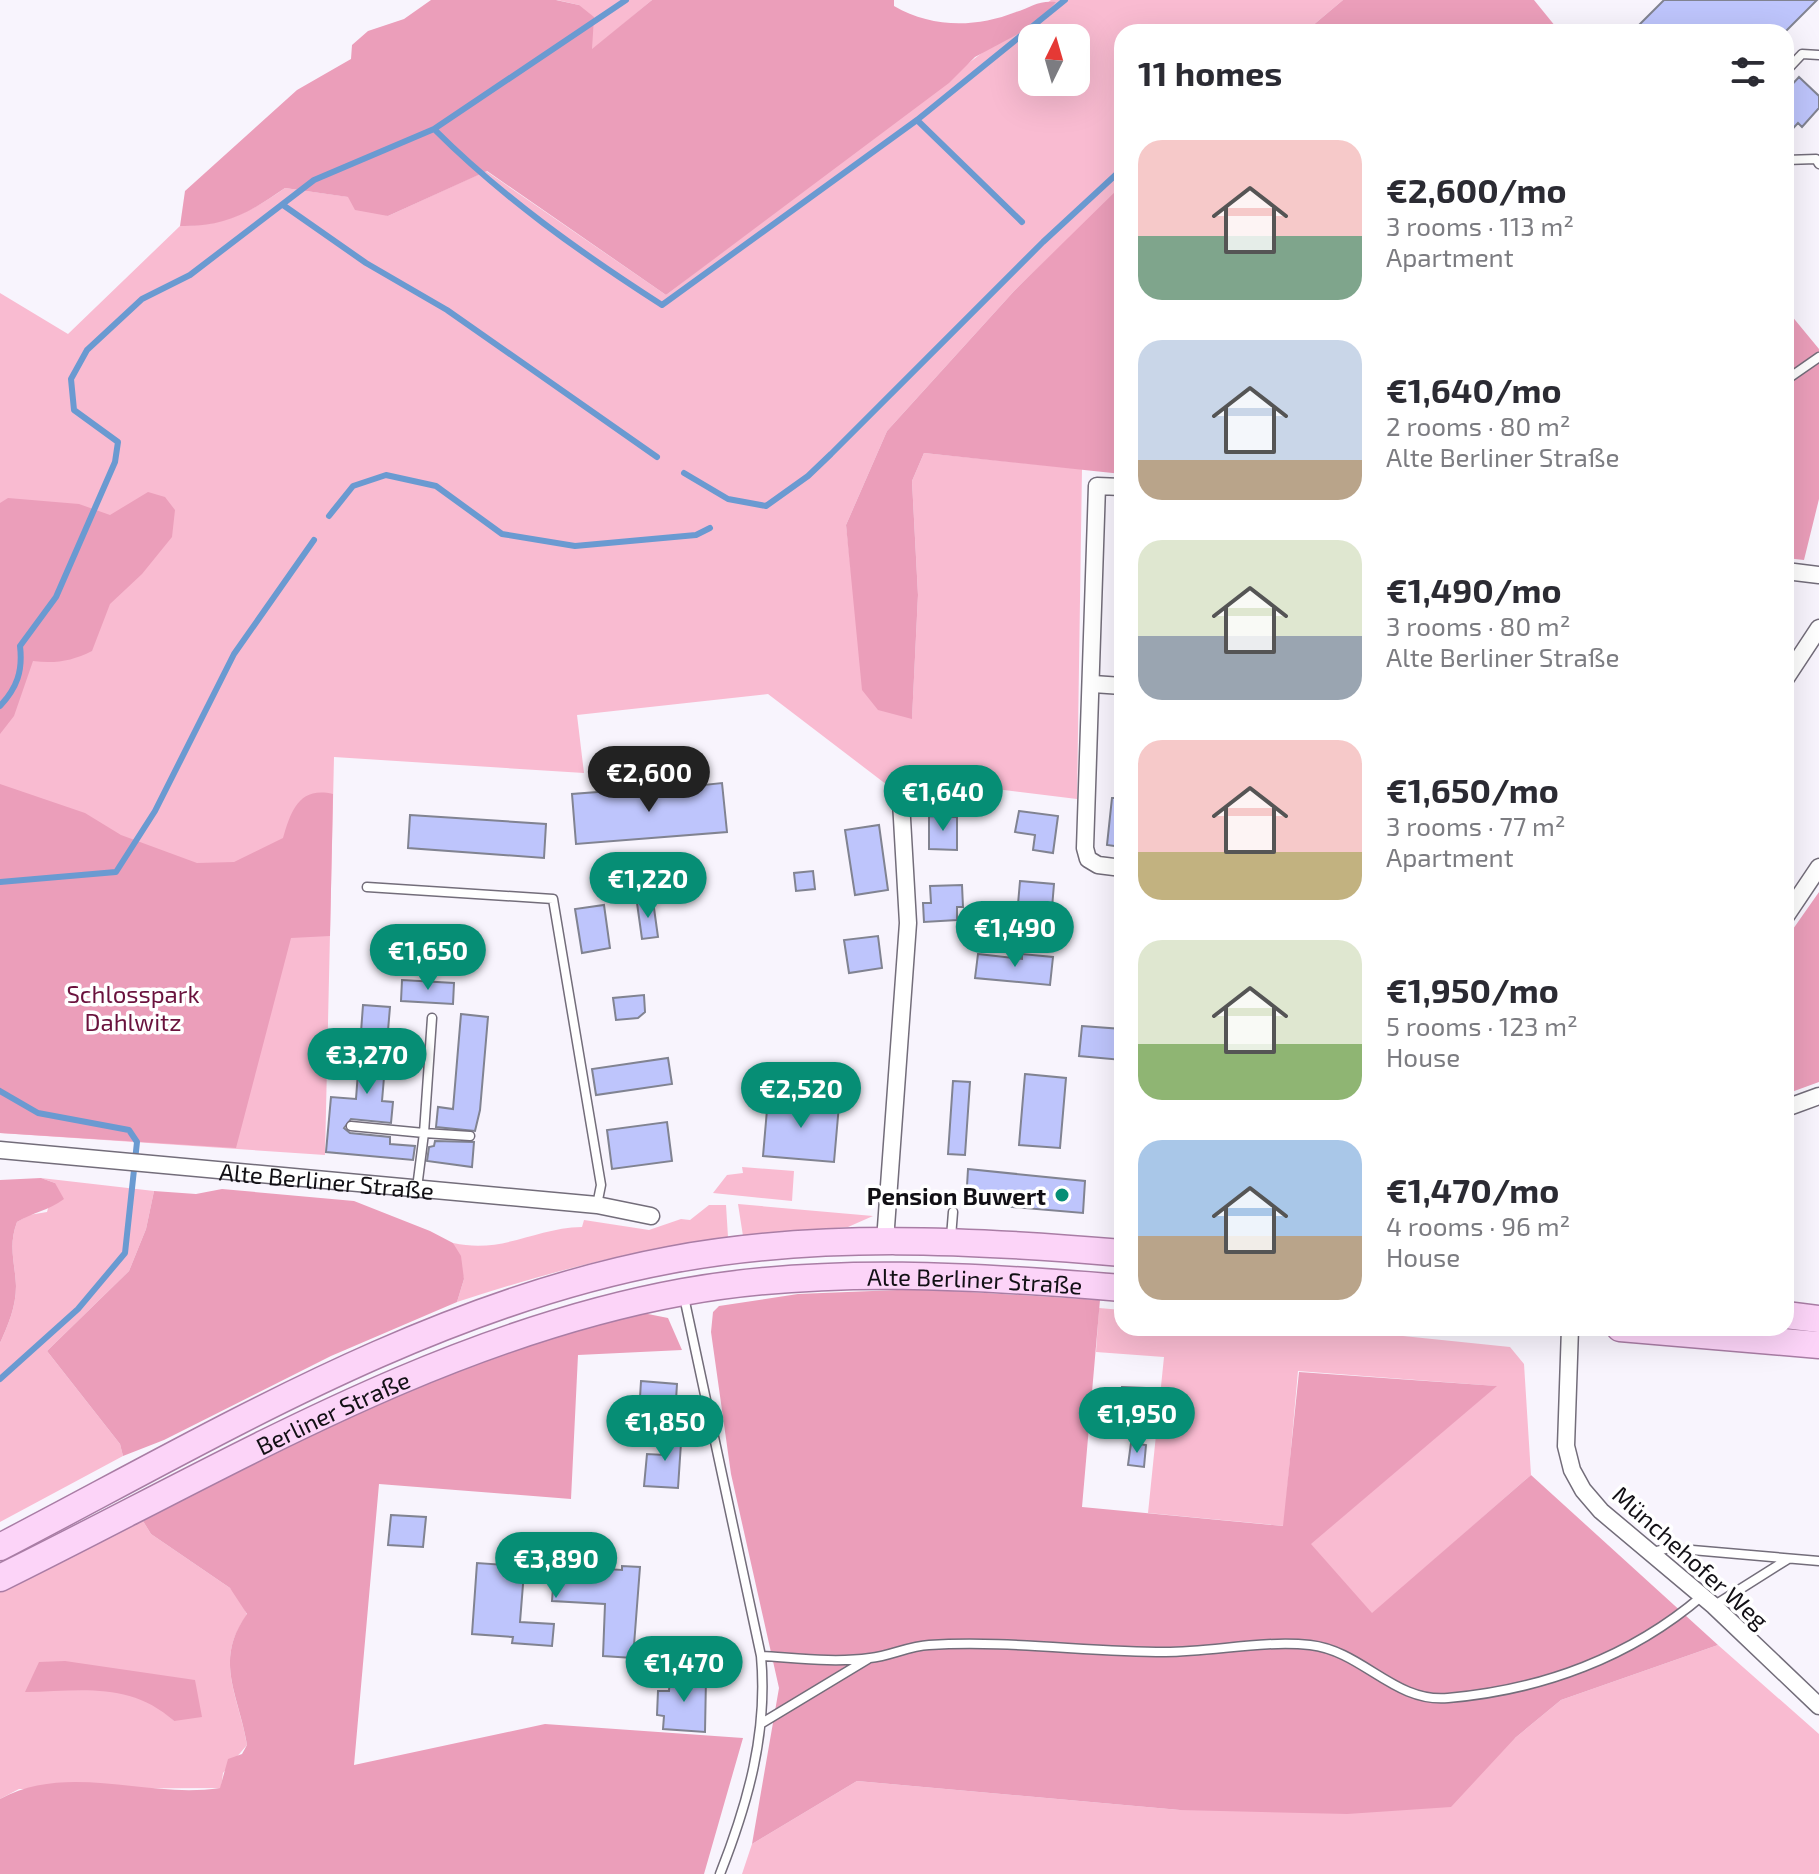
<!DOCTYPE html>
<meta charset="utf-8">
<style>
:root{--surface:#fff;--page:#f7f7f7;--text:#2b2b33;--muted:#7c7c81;--accent:#068e75}
body{margin:0;font-family:"Exo 2",sans-serif;background:var(--page);color:var(--text);height:100vh;display:flex;flex-direction:column;font-size:30px;white-space:nowrap}
*{box-sizing:border-box;margin:0}
p{font-size:26px;color:var(--muted)}
.icon{flex:none;width:44px;height:44px;fill:none;stroke:currentColor;stroke-width:2;stroke-linecap:round;stroke-linejoin:round}
.map{position:relative;flex:1;overflow:hidden}
.panel{position:absolute;left:1114px;top:24px;width:680px;height:1312px;display:flex;flex-direction:column;background:var(--surface);border-radius:24px;box-shadow:0 8px 32px #0002}
.panel>*{flex:none}
.needle{width:52px;rotate:5deg}
.buttons{position:absolute;left:1018px;top:24px;display:grid;gap:16px}
.buttons a{display:grid;place-items:center;width:72px;height:72px;border-radius:16px;background:var(--surface);box-shadow:0 8px 32px #0002;font-size:40px}
.price{position:absolute;translate:-50% -68px;padding:0 18px;border-radius:28px;background:var(--accent);color:#fff;font-size:26px;line-height:52px;filter:drop-shadow(0 2px 4px #0008)}
.price::after{content:'';position:absolute;left:50%;top:48px;width:24px;height:18px;margin-left:-12px;background:inherit;clip-path:polygon(0 0,100% 0,50% 100%)}
.price.current{background:#222;color:#fff}
ul{padding:0;list-style:none}
li{display:flex;align-items:center;gap:24px;height:200px;padding:0 24px}
li span{display:grid;place-items:center;flex:none;width:224px;height:160px;border-radius:24px;color:#555}
li>.icon{margin-inline-start:auto}
span .icon{width:96px;height:96px;fill:#fffc;stroke-width:1}
li b{font-size:34px}
h2{display:flex;justify-content:space-between;align-items:center;height:96px;padding:0 24px;font-size:34px}
.map>svg:first-child{display:block}
</style>
<div class="map">
<svg width="1819" height="1874" viewBox="0 0 1819 1874">
<rect width="100%" height="100%" fill="#f8f4fd"/>
<path fill="#f9bbd1" fill-rule="evenodd" d="M557,0H652L592,50L579,5Z
M1051,0H1343L1305,32H1122V187L1015,290L887,431L846,525L855,605L912,718L918,595L912,481L924,453L1082,469L1077,799L980,787L977,809L912,804L768,694L577,715L584,773L334,757L325,1155L0,1133V293L68,334L180,226C222,226 251,212 285,188L349,197L388,216L486,171L666,295ZM1032,38H1076V82H1032Z
M742,1167L794,1171L792,1201L713,1193L727,1175L743,1173Z
M41,1178L154,1191L146,1229L129,1271L47,1351L120,1444L123,1456L0,1522V1343C8,1325 16,1307 16,1286C15,1262 8,1246 17,1222L29,1215L47,1212L55,1183Z
M738,1204L873,1216L848,1227L743,1236Z
M709,1205H726L728,1237C636,1249 545,1273 457,1302L464,1279L453,1243C504,1254 534,1228 582,1227L584,1220L649,1230L681,1219L690,1220Z
M1099,1308L1122,1310V1328H1325L1510,1347L1524,1364L1531,1475L1372,1614L1310,1544L1496,1386L1298,1371L1284,1526L1148,1513L1164,1357L1096,1352Z
M143,1521L151,1534L230,1588L239,1596L247,1615C213,1660 239,1696 247,1745L223,1773L221,1788L19,1789L0,1799V1591ZM195,1680L174,1721L153,1702L115,1691Z
M1718,1645L1819,1734V1874H742L752,1844L857,1781L1180,1810L1515,1738L1561,1700Z"/>
<path fill="#eb9eba" d="M431,0H556L579,5L594,17L592,49L652,0H894V6C932,28 975,28 1016,12C1031,7 1039,0 1056,2L1035,25L975,57L949,83L666,295L487,171L388,216L355,210L348,197L285,188C249,213 225,227 180,226L185,191L297,90L351,59L352,45L368,31L404,19Z
M1343,0H1534L1560,32H1305Z
M1122,185V474L924,453L912,481L918,595L912,719L878,710L862,690L846,525L887,431L1015,290Z
M1786,309L1819,349V499L1804,560L1786,558Z
M148,492L165,497L175,510L172,537L142,574L110,604L92,651C72,661 55,664 33,661L14,716L0,734V503L8,498L79,504L110,515Z
M0,784L85,813L121,835L197,863L234,862L283,838C291,811 299,786 333,794L330,936L291,938L236,1148L0,1133Z
M1819,892V1082L1786,1094V939Z
M41,1178L55,1183L64,1199C48,1211 33,1212 17,1222C8,1246 15,1262 16,1286C16,1307 8,1325 0,1343V1180Z
M222,1189L354,1201L430,1231L453,1243L461,1256L464,1279L457,1302L331,1356L164,1440L123,1456L120,1444L47,1351L129,1271L146,1229L154,1191L196,1194Z
M922,1289L1100,1300L1082,1507L1283,1526L1299,1372L1497,1386L1311,1544L1372,1613L1531,1475L1718,1645L1561,1700L1515,1738L1451,1807L1347,1814L1180,1810L857,1781L752,1844L779,1688L731,1474L711,1332L713,1312L719,1306L798,1294Z
M643,1313L668,1318L682,1350L578,1355L571,1499L379,1484L354,1765L545,1724L743,1738L704,1874H0V1799C69,1762 146,1799 220,1788L228,1759L242,1754L247,1745C239,1695 213,1661 247,1614L230,1588L151,1534L143,1521C261,1459 381,1393 508,1350C552,1336 598,1325 643,1313Z
M65,1661L195,1680L202,1717L174,1721C130,1681 80,1691 25,1692L39,1662Z"/>
<g fill="none" stroke-linecap="round" stroke-linejoin="round">
<path stroke="#6a9ad1" stroke-width="6" d="M917,120L1022,222
M434,129C502,197 581,253 662,305L917,120L1065,0
M283,205L366,263L447,310L657,457
M684,473L728,499L766,506L808,476L831,454L1043,242L1122,169
M329,516L353,486L386,475L436,486L502,534L575,546L696,535L710,528
M0,706C17,688 23,671 20,646L56,597L115,462L118,442L74,410L71,379L87,350L142,299L190,275L314,180L434,129L626,0
M0,882L116,872L155,811L234,654L314,540
M0,1091L38,1113L129,1130L137,1142L125,1253L78,1309L0,1379"/>
</g>
<path fill="#bec5fc" stroke="#818391" stroke-width="2" d="M1664,0H1817L1785,32H1649L1640,24Z
M1799,77L1819,96V108L1802,127L1798,123L1786,136V91Z
M722,783L727,832L576,844L572,794L637,789L638,792Z
M1112,798H1122V847L1107,845Z
M1019,811L1058,816L1053,853L1033,850L1035,835L1015,832Z
M410,815L546,824L544,858L408,848Z
M929,816L957,817V850L929,849Z
M879,825L888,890L855,895L845,830Z
M813,871L815,889L796,891L794,873Z
M1020,881L1054,884L1052,908L1018,904Z
M962,885L963,907H957V920L924,922L923,903H931L930,886Z
M653,901L658,937L642,939L637,903Z
M604,905L610,948L582,953L575,909Z
M878,936L882,968L849,973L844,940Z
M978,954L1022,959V954L1053,957L1050,985L975,978Z
M402,980L454,983L453,1004L401,1001Z
M644,995L645,1012L638,1018L616,1020L613,998Z
M363,1005L390,1007L382,1101L393,1102L391,1123L351,1119L344,1128L350,1133L390,1137V1144L415,1146L413,1160L326,1152L331,1097L356,1099Z
M461,1014L488,1017L480,1110L475,1131L436,1127L438,1107L453,1109Z
M1082,1026L1122,1029V1060L1079,1056Z
M668,1058L672,1084L596,1095L592,1069Z
M1025,1074L1066,1078L1060,1148L1019,1145Z
M953,1081L970,1082L965,1155L948,1154Z
M768,1098L839,1105L834,1162L763,1156Z
M667,1122L672,1161L612,1169L607,1130Z
M435,1141L474,1142L472,1167L427,1161L429,1147L434,1146Z
M968,1169L1085,1181L1083,1213L966,1203Z
M641,1381L677,1384L675,1416L639,1414Z
M1122,1387L1145,1388L1143,1416L1121,1414Z
M668,1427L682,1428L678,1488L644,1486L647,1454L665,1455Z
M1131,1443L1146,1445L1144,1467L1128,1465Z
M391,1515L426,1517L423,1547L388,1545Z
M506,1553L558,1556V1566L622,1570V1566L640,1567L633,1658L603,1656L605,1604L552,1601L554,1574L524,1572L520,1622L554,1624L552,1646L512,1643L513,1637L472,1634L477,1563L505,1565Z
M670,1676L706,1678L705,1732L663,1729L664,1716L657,1715L658,1691H669Z"/>
<g fill="none" stroke-linecap="round" stroke-linejoin="round">
<defs>
<path id="lane" d="M1786,71L1802,54L1819,55
M1786,160L1816,159L1819,164
M1786,380L1819,357
M367,887L553,899L601,1185L597,1205
M351,1126L424,1133L432,1018
M417,1188L424,1133L470,1136
M951,1237L953,1212
M684,1297L761,1656C768,1732 748,1803 720,1874
M1653,1552L1669,1548L1819,1561
M1715,1605L1788,1559
M761,1656C796,1658 835,1663 870,1658C890,1656 909,1646 929,1645C1007,1640 1087,1652 1165,1652C1213,1652 1263,1640 1310,1645C1363,1651 1394,1703 1448,1698C1542,1690 1631,1657 1702,1596
M762,1723L868,1659"/>
<g id="street">
<path d="M1122,487L1097,486L1085,848L1088,859L1098,865L1122,868"/>
<path d="M1786,571L1819,575"/>
<path d="M1786,678L1819,628"/>
<path d="M1093,684L1122,686"/>
<path d="M1786,916L1819,867"/>
<path d="M1786,1108L1819,1096"/>
<path id="s1" d="M0,1150L597,1205L651,1216"/>
<path d="M885,1241L908,923L900,784"/>
<path d="M1570,1328L1566,1446L1572,1470L1583,1490L1601,1511L1714,1606L1819,1706"/>
</g>
<g id="primary">
<path d="M1786,1315L1819,1319"/>
<path d="M1620,1328L1819,1345"/>
<path d="M0,1547C215,1435 429,1305 670,1260C819,1232 972,1240 1122,1253"/>
<path id="s2" d="M0,1578C221,1469 437,1337 683,1292C827,1266 976,1276 1122,1288"/>
</g>
</defs>
<use href="#lane" stroke="#736d7a" stroke-width="11"/>
<use href="#street" stroke="#736d7a" stroke-width="19"/>
<use href="#primary" stroke="#a97da5" stroke-width="29"/>
<use href="#lane" stroke="#fff" stroke-width="8"/>
<use href="#street" stroke="#fff" stroke-width="16"/>
<use href="#primary" stroke="#fcd4f8" stroke-width="26"/>
</g>
<circle fill="#068e75" stroke="#fff" stroke-width="3" cx="1062" cy="1195" r="8"/>
<g text-anchor="middle" dominant-baseline="central" stroke-width="7" stroke-linejoin="round" paint-order="stroke">
<g font-size="24" fill="#6a123d" stroke="#fff">
<text x="133" y="993">Schlosspark<tspan x="133" dy="28">Dahlwitz</tspan></text>
</g>
<g font-size="24" fill="#121015" stroke="#fff">
<text stroke="none"><textPath href="#s1" startOffset="328">Alte Berliner Straße</textPath></text>
<text stroke="none"><textPath href="#s2" startOffset="1036">Alte Berliner Straße</textPath></text>
<text stroke="none"><textPath href="#s2" startOffset="372">Berliner Straße</textPath></text>
<text transform="translate(1691 1557) rotate(42)">Münchehofer Weg</text>
</g>
<g font-size="24" font-weight="bold" fill="#121015" stroke="#fff" text-anchor="end">
<text x="1046" y="1195">Pension Buwert</text>
</g>
</g>
</svg>
<div class="buttons">
<a><svg class="needle" viewBox="-14 -14 28 28"><path d="M0-13l5 13h-10z" fill="#e53935"/><path d="M0 13l5-13h-10z" fill="#7c7c81"/></svg></a>
</div>
<b class="price current" style="left:649px;top:814px">€2,600</b>
<b class="price" style="left:943px;top:833px">€1,640</b>
<b class="price" style="left:648px;top:920px">€1,220</b>
<b class="price" style="left:1015px;top:969px">€1,490</b>
<b class="price" style="left:428px;top:992px">€1,650</b>
<b class="price" style="left:367px;top:1096px">€3,270</b>
<b class="price" style="left:801px;top:1130px">€2,520</b>
<b class="price" style="left:1137px;top:1455px">€1,950</b>
<b class="price" style="left:665px;top:1463px">€1,850</b>
<b class="price" style="left:556px;top:1600px">€3,890</b>
<b class="price" style="left:684px;top:1704px">€1,470</b>
<section class="panel">
<h2>11 homes<svg class="icon" aria-label="filters" viewBox="0 0 24 24"><path d="M4 7h16M4 17h16"/><circle cx="9" cy="7" r="2"/><circle cx="15" cy="17" r="2"/></svg></h2>
<ul>
<li><span style="background:linear-gradient(#f6c9c9 60%,#7fa58c 0)"><svg class="icon" aria-label="home" viewBox="0 0 24 24"><path d="M3 11l9-7 9 7M6 9v11h12V9"/></svg></span><div><b>€2,600/mo</b><p>3 rooms · 113 m²</p><p>Apartment</p></div></li>
<li><span style="background:linear-gradient(#c9d6e8 75%,#b9a48a 0)"><svg class="icon" aria-label="home" viewBox="0 0 24 24"><path d="M3 11l9-7 9 7M6 9v11h12V9"/></svg></span><div><b>€1,640/mo</b><p>2 rooms · 80 m²</p><p>Alte Berliner Straße</p></div></li>
<li><span style="background:linear-gradient(#dfe7d0 60%,#9aa5b1 0)"><svg class="icon" aria-label="home" viewBox="0 0 24 24"><path d="M3 11l9-7 9 7M6 9v11h12V9"/></svg></span><div><b>€1,490/mo</b><p>3 rooms · 80 m²</p><p>Alte Berliner Straße</p></div></li>
<li><span style="background:linear-gradient(#f6c9c9 70%,#c2b280 0)"><svg class="icon" aria-label="home" viewBox="0 0 24 24"><path d="M3 11l9-7 9 7M6 9v11h12V9"/></svg></span><div><b>€1,650/mo</b><p>3 rooms · 77 m²</p><p>Apartment</p></div></li>
<li><span style="background:linear-gradient(#dfe7d0 65%,#8fb573 0)"><svg class="icon" aria-label="home" viewBox="0 0 24 24"><path d="M3 11l9-7 9 7M6 9v11h12V9"/></svg></span><div><b>€1,950/mo</b><p>5 rooms · 123 m²</p><p>House</p></div></li>
<li><span style="background:linear-gradient(#a9c7e8 60%,#b9a48a 0)"><svg class="icon" aria-label="home" viewBox="0 0 24 24"><path d="M3 11l9-7 9 7M6 9v11h12V9"/></svg></span><div><b>€1,470/mo</b><p>4 rooms · 96 m²</p><p>House</p></div></li>
</ul>
</section>
</div>
